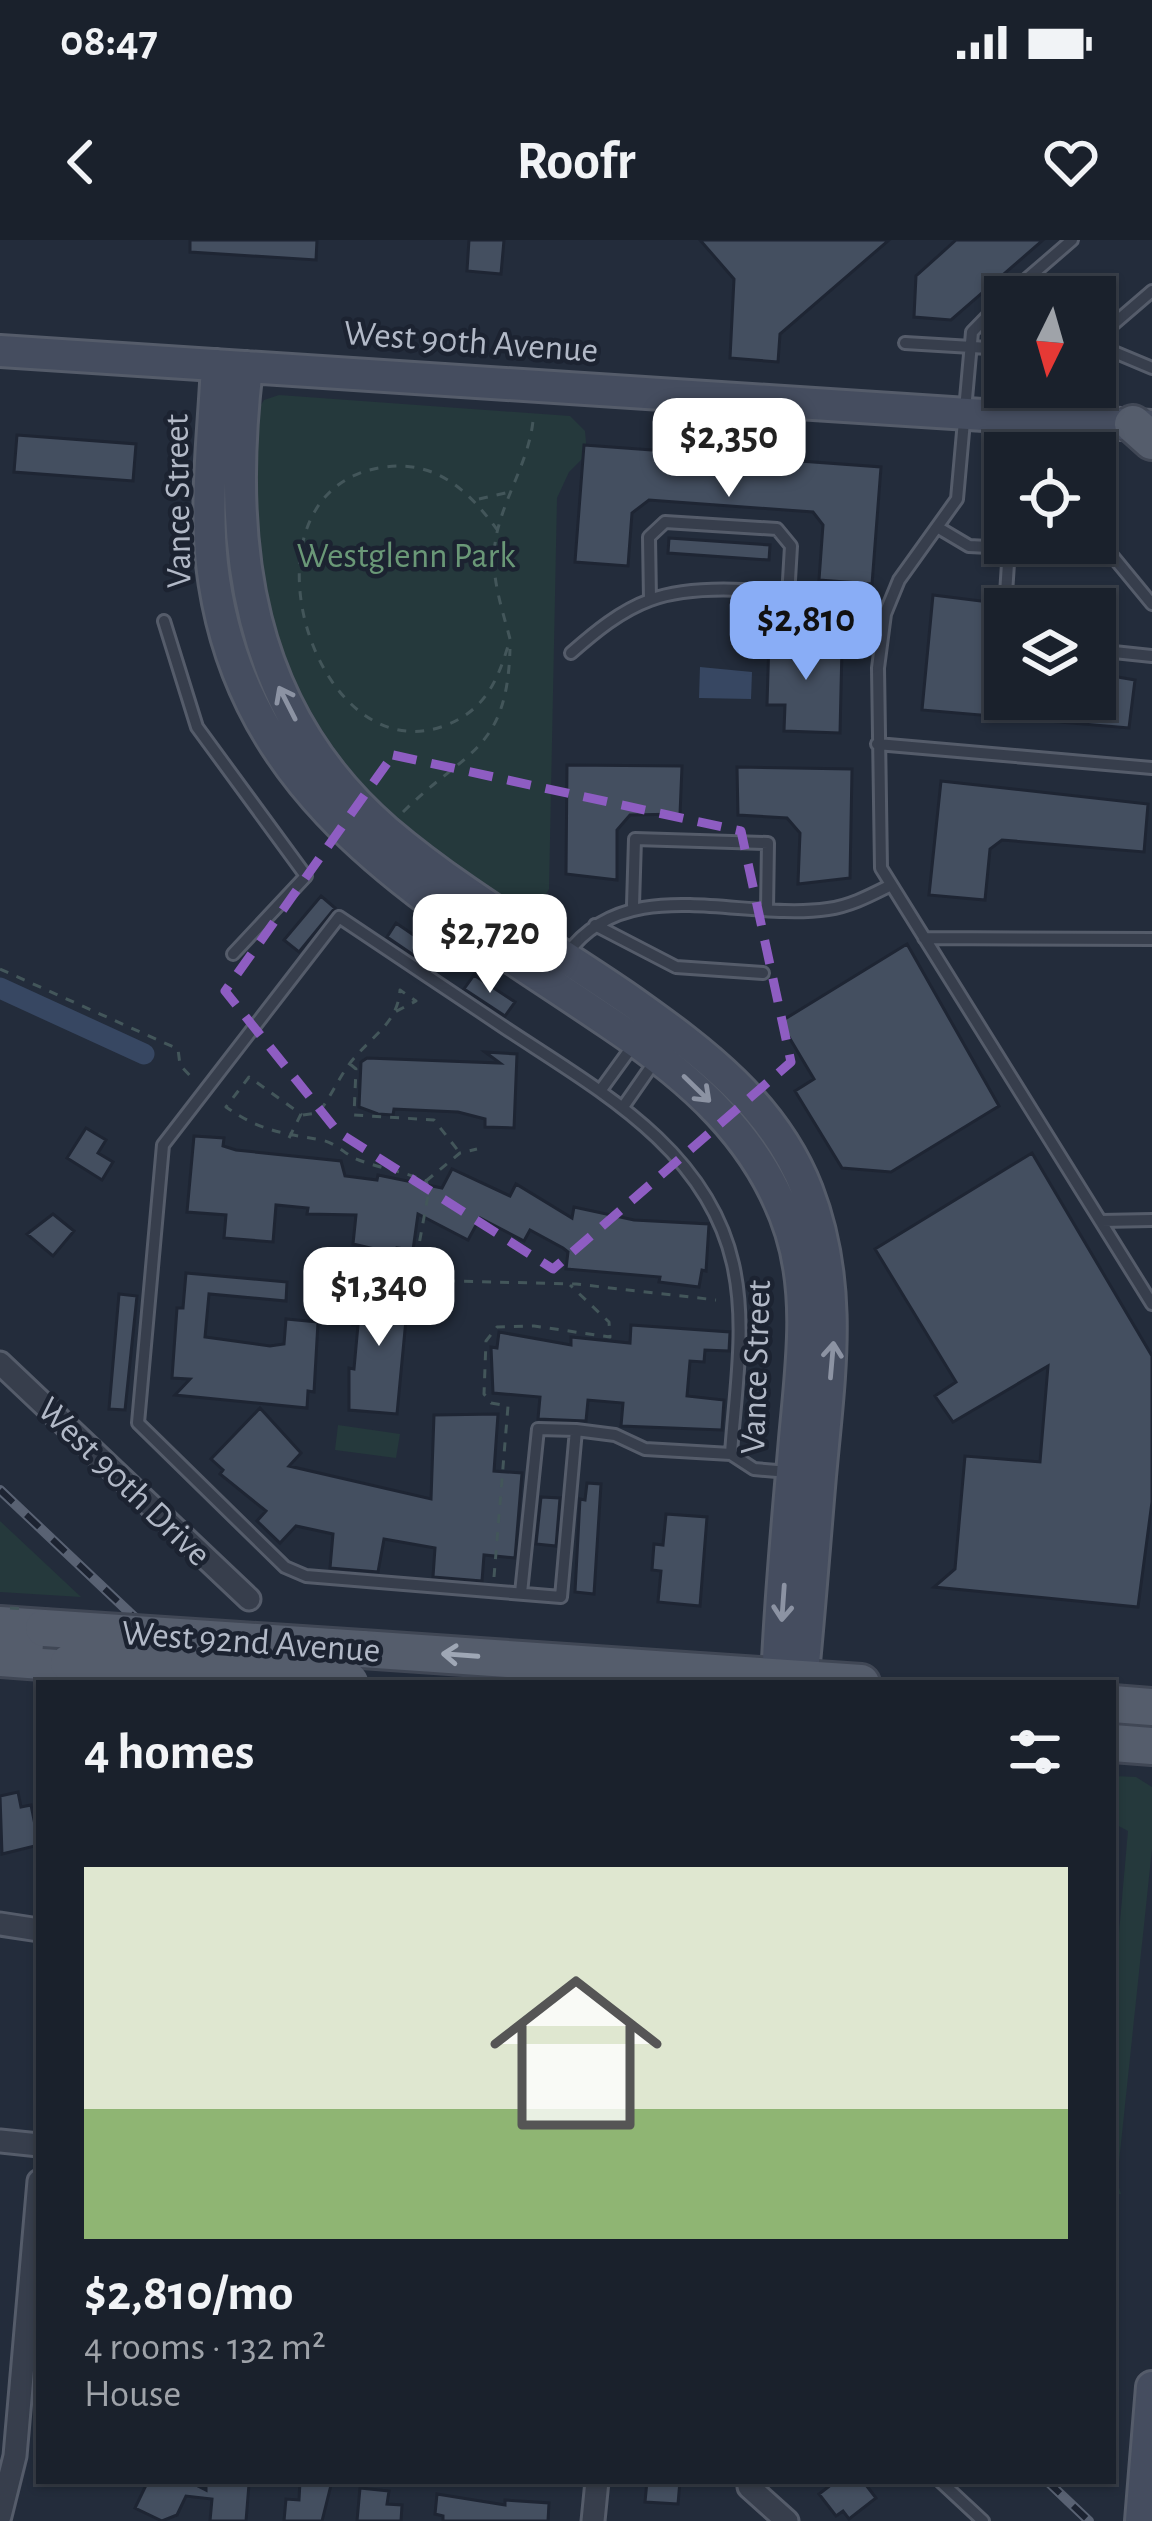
<!DOCTYPE html>
<meta charset="utf-8">
<style>
:root{--surface:#1a212c;--page:#272e38;--text:#f1f3f6;--muted:#9fa3a9;--line:#383e48;--accent:#89adf6}
body{margin:0;font-family:"Alegreya Sans",sans-serif;background:var(--page);color:var(--text);height:100vh;display:flex;flex-direction:column;font-size:45px;white-space:nowrap}
*{box-sizing:border-box;margin:0}
p{font-size:39px;color:var(--muted)}
.icon{flex:none;width:66px;height:66px;fill:none;stroke:currentColor;stroke-width:2;stroke-linecap:round;stroke-linejoin:round}
.map{position:relative;flex:1;overflow:hidden}
.details{position:absolute;left:36px;top:1440px;width:1080px;height:804px;display:flex;flex-direction:column;background:var(--surface);border-radius:0px;box-shadow:0 3px 9px #0004,0 0 0 3px var(--line)}
.details>*{flex:none}
.needle{width:78px;rotate:185deg}
.controls{position:absolute;left:984px;top:36px;display:grid;gap:24px}
.controls a{display:grid;place-items:center;width:132px;height:132px;border-radius:0px;background:var(--surface);box-shadow:0 3px 9px #0004,0 0 0 3px var(--line);font-size:60px}
.price{position:absolute;translate:-50% -102px;padding:0 27px;border-radius:24px;background:#fff;color:#222;font-size:39px;line-height:78px;filter:drop-shadow(0 3px 6px #0008)}
.price::after{content:'';position:absolute;left:50%;top:72px;width:36px;height:27px;margin-left:-18px;background:inherit;clip-path:polygon(0 0,100% 0,50% 100%)}
.price.on{background:var(--accent);color:#111}
ul{padding:0;list-style:none}
li{display:grid;align-content:center;gap:24px;height:636px;padding:0 48px}
li span{display:grid;place-items:center;height:372px;border-radius:0px;color:#555}
li>.icon{margin-inline-start:auto}
span .icon{width:216px;height:216px;fill:#fffc;stroke-width:1}
li b{font-size:51px}
h2{display:flex;justify-content:space-between;align-items:center;height:144px;padding:0 48px;font-size:51px}
.status{display:flex;justify-content:space-between;align-items:center;height:84px;padding:0 60px;background:var(--surface);direction:ltr}
.status svg{height:33px;fill:currentColor}
header{display:flex;justify-content:space-between;align-items:center;height:156px;padding:0 48px;background:var(--surface);font-size:54px;font-weight:700}
.map>svg:first-child{display:block}
</style>
<div class="status"><b>08:47</b><svg viewBox="0 0 49 12"><path d="M0 12V9h3v3zM5 12V6h3v6zM10 12V3h3v9zM15 12V0h3v12zM26 1h20v11H26zM47 4h2v5h-2z"/></svg></div>
<header><svg class="icon" aria-label="back" viewBox="0 0 24 24"><path d="M15 5l-7 7 7 7"/></svg>Roofr<svg class="icon" aria-label="heart" viewBox="0 0 24 24"><path d="M12 20l-8-8c-3-5 5-10 8-4 3-6 11-1 8 4z"/></svg></header>
<div class="map">
<svg width="1152" height="2281" viewBox="0 0 1152 2281">
<rect width="100%" height="100%" fill="#232c3b"/>
<path fill="#25393c" d="M279,155L570,176L585,191L587,214L569,232L557,258L549,649L531,681L375,570L287,447L249,293L256,173L264,160Z
M338,1185L400,1194L396,1218L335,1210Z
M0,1281L81,1357L0,1352Z
M1113,1536L1136,1537L1152,1547V1609L1117,1941L1121,1954H1113V1760L1128,1591L1113,1583Z"/>
<path fill="#374762" d="M700,427L752,432L751,459L699,458Z"/>
<g fill="none" stroke-linecap="round" stroke-linejoin="round">
<path stroke="#374762" stroke-width="21" d="M0,748L144,814"/>
</g>
<path fill="#444f60" stroke="#1e2533" stroke-width="3" d="M190,0H317L316,20L190,12Z
M469,0H504L501,34L467,31Z
M700,0H889L780,94L778,122L730,118L734,39Z
M956,0H1043L951,80L914,77L916,36Z
M17,195L136,204L133,241L14,232Z
M584,205L881,227L872,344L819,340L823,285L813,272L649,260L632,273L628,326L575,322Z
M669,298L770,305L769,320L668,313Z
M933,355L989,362L983,413L993,424L1005,425V459H1095V433L1135,440L1129,488L922,470Z
M781,395L829,396V406L842,407L840,493L784,491L785,465H767L769,400H781Z
M567,525L682,526L680,574L630,575L617,590V640L566,634Z
M737,527L852,529L850,638L798,644L800,593L787,578L738,575Z
M941,541L1148,564L1144,612L1002,600L990,609L985,660L929,655Z
M321,656L335,668L299,712L284,700Z
M396,683L437,711L428,725L387,697Z
M907,704L999,866L891,932L842,928L795,851L814,839L780,782Z
M474,735L515,762L505,776L464,749Z
M485,812L517,814L514,888L485,887V879L458,872L394,869L393,875L378,874L359,867L361,822L367,818L500,823Z
M86,888L106,900L98,913L113,922L102,940L67,918Z
M194,896L224,898L223,906L236,910L341,921L345,936L377,940L378,935L442,948L452,929L510,956L516,944L572,978L574,967L634,980L709,984L706,1031L702,1030L699,1047L659,1042L660,1037L566,1029L568,1012L563,1008L530,990L524,1001L480,978L468,1000L418,974L413,1010L397,1008L396,1014L353,1004L356,975L307,974L308,968L276,965L273,1002L224,998L226,975L187,972Z
M1032,913L1152,1116V1262L1138,1367L934,1347L955,1329L965,1216L1040,1222L1048,1126L953,1182L935,1156L956,1142L875,1009Z
M53,974L74,991L53,1016L27,994Z
M186,1033L287,1042L286,1061L209,1054L205,1097L270,1106L284,1104L286,1079L318,1082L314,1152L308,1151L307,1168L175,1155L190,1139L172,1138L177,1068H183Z
M363,1044L409,1048L397,1174L349,1170V1128L354,1129L358,1085H353L355,1069L360,1070Z
M119,1054L137,1056L125,1170L109,1169Z
M631,1085L730,1092L729,1111L705,1110L704,1122L690,1121L687,1156L724,1160L722,1190L621,1186L623,1163L588,1160L586,1181L538,1179L540,1157L493,1153L491,1107L497,1108L499,1092L571,1105V1097L630,1103Z
M260,1168L301,1213L289,1226L431,1259L434,1175L498,1174L494,1231L522,1233L515,1318L484,1315L482,1341L433,1337L435,1308L384,1299L378,1332L330,1328L333,1294L296,1286L280,1303L257,1281L266,1271L220,1234L223,1230L211,1219Z
M587,1243L601,1244L594,1354L575,1352L580,1259L585,1260Z
M541,1257L560,1258L556,1306L536,1304Z
M666,1274L707,1277L700,1366L658,1362L661,1331L652,1330L654,1304L663,1305Z
M18,1552L21,1567L31,1565L39,1605L2,1614L0,1556Z
M148,2241H188L206,2250V2241L249,2244L246,2281H210L212,2259L186,2256L177,2275L162,2281L135,2268Z
M647,2241H680L678,2264L645,2262Z
M836,2241H863L876,2258L849,2279L843,2271L836,2276L819,2254Z
M300,2242L331,2245L322,2281H284L286,2259L299,2260Z
M360,2248L389,2251L387,2264L402,2265L401,2281H357Z
M437,2254L505,2265V2260L549,2263L548,2281H443V2276L435,2274Z"/>
<g fill="none" stroke-linecap="round" stroke-linejoin="round">
<defs>
<path id="lane" d="M1006,57L1072,0
M1005,58L972,92L957,259L899,340L885,374L878,428L881,628L1152,1064
M1095,100L1152,51
M905,103L1005,109
M1095,104L1152,128
M937,287L969,306L1110,313L1152,364
M650,360L649,297L665,282L777,289L791,306L788,357
M1005,369L1009,308
M1005,371V400
M164,381L197,487L306,636L233,714
M1095,410L1152,416
M571,413C595,392 620,371 650,360C709,338 826,355 885,374
M877,504L1152,528
M633,665L635,599L768,603L767,669
M339,677C394,714 450,751 505,788C597,849 707,908 733,1024C747,1086 735,1152 731,1214L645,1209L615,1195L576,1190L561,1357L306,1336L285,1327L138,1183L163,905Z
M595,685L676,727L763,733
M924,698L1152,699
M566,715C627,630 741,682 828,669C850,666 869,656 889,646
M600,851L634,804
M623,867L655,821
M1101,981L1152,980
M731,1214L754,1229L789,1232
M521,1353L538,1189L576,1190
M940,2241L983,2281"/>
<path id="street" d="M0,1123L249,1359
M0,1684L39,1690
M0,1901L39,1905
M749,2247L787,2281
M0,2276L15,2216L39,1941
M593,2281L597,2241"/>
<path id="secondary" d="M0,111L1152,186
M217,125C214,191 205,259 212,324C239,564 432,662 611,784C690,837 761,898 791,992C812,1059 801,1131 795,1199C788,1280 780,1362 777,1443
M247,127C226,302 245,469 386,591C461,655 550,705 631,761C703,812 774,865 807,950C844,1046 829,1136 820,1236C814,1305 809,1374 802,1443
M1141,2281L1152,2147"/>
<path id="primary" d="M1133,184L1152,201
M0,1385L44,1388
M362,1409L861,1443
M0,1418L69,1423
M1113,1464L1152,1467
M1113,1503L1152,1506"/>
</defs>
<use href="#lane" stroke="#555c6a" stroke-width="16"/>
<use href="#street" stroke="#555c6a" stroke-width="27"/>
<use href="#secondary" stroke="#555c6a" stroke-width="36"/>
<use href="#primary" stroke="#404755" stroke-width="42"/>
<path stroke="#43565a" stroke-width="3" stroke-dasharray="9 9" stroke-linecap="butt" d="M479,259L510,252
M498,291C470,252 437,220 385,227C229,247 309,530 441,487C485,472 498,441 510,399
M510,399C503,372 493,343 494,316C495,269 528,228 533,181
M403,572C465,510 507,512 510,409
M0,729L178,809L180,825L194,840
M350,824L356,829L354,875L434,880L460,913
M303,875L318,873C333,855 341,831 357,815C375,794 398,781 400,750L416,761L393,773
M289,898L301,874L249,837L226,867C260,891 282,893 321,900C334,902 343,912 354,918C377,928 403,931 426,941L429,950L416,1021L317,1023
M426,941L460,913L477,909
M417,1022L431,1037L451,1041L576,1044L716,1060
M494,1337L508,1166L491,1163L484,1154L486,1101L497,1087L534,1086L610,1097L609,1082L570,1045"/>
<use href="#lane" stroke="#373e4c" stroke-width="10"/>
<use href="#street" stroke="#373e4c" stroke-width="21"/>
<use href="#secondary" stroke="#454d5f" stroke-width="30"/>
<use href="#primary" stroke="#555d6c" stroke-width="36"/>
<defs>
<path id="rail" d="M0,1250L204,1443
M1047,2241L1089,2281"/>
</defs>
<use href="#rail" stroke="#596273" stroke-width="10"/>
<use href="#rail" stroke="#1c2331" stroke-width="6" stroke-dasharray="18" stroke-linecap="butt"/>
<defs>
<path id="primary-bridge" d="M44,1388L362,1409
M69,1423L350,1442"/>
</defs>
<use href="#primary-bridge" stroke="#404755" stroke-width="42" stroke-linecap="butt"/>
<path stroke="#43565a" stroke-width="3" stroke-dasharray="9 9" stroke-linecap="butt" d="M10,1368L25,1369"/>
<use href="#primary-bridge" stroke="#555d6c" stroke-width="36"/>
</g>
<defs><path id="oneway-shaft" d="M-6 0H5M1.5-3L5.5 0L1.5 3" fill="none" stroke-width="1.6" stroke-linecap="round" stroke-linejoin="round" transform="scale(3)"/></defs>
<g stroke="#8c93a3">
<use href="#oneway-shaft" transform="translate(287 463) rotate(-117)"/>
<use href="#oneway-shaft" transform="translate(697 849) rotate(44)"/>
<use href="#oneway-shaft" transform="translate(832 1120) rotate(-85)"/>
<use href="#oneway-shaft" transform="translate(783 1363) rotate(94)"/>
</g>
<use stroke="#9fa7b5" href="#oneway-shaft" transform="translate(460 1415) rotate(-176)"/>
<path fill="none" stroke="#8e5dc2" stroke-width="9" stroke-dasharray="24 15" stroke-linejoin="round" d="M393,515L741,591L791,822L553,1029L338,892L225,751Z"/>
<g text-anchor="middle" dominant-baseline="central" stroke-width="9" stroke-linejoin="round" paint-order="stroke">
<g font-size="36" fill="#b2b9c7" stroke="#1c2331">
<text transform="translate(471 102) rotate(4)">West 90th Avenue</text>
<text transform="translate(178 261) rotate(-91)">Vance Street</text>
<text transform="translate(756 1127) rotate(-88)">Vance Street</text>
<text transform="translate(124 1242) rotate(44)">West 90th Drive</text>
<text transform="translate(251 1402) rotate(4)">West 92nd Avenue</text>
</g>
<g font-size="36" fill="#6a9877" stroke="#1c2331">
<text x="406" y="316">Westglenn Park</text>
</g>
</g>
</svg>
<div class="controls">
<a><svg class="needle" viewBox="-14 -14 28 28"><path d="M0-13l5 13h-10z" fill="#e53935"/><path d="M0 13l5-13h-10z" fill="#9fa3a9"/></svg></a>
<a><svg class="icon" aria-label="locate" viewBox="0 0 24 24"><circle cx="12" cy="12" r="6"/><path d="M12 2v4M12 18v4M2 12h4M18 12h4"/></svg></a>
<a><svg class="icon" aria-label="layers" viewBox="0 0 24 24"><path d="M12 4l9 5-9 5-9-5zM3 14l9 5 9-5"/></svg></a>
</div>
<b class="price" style="left:729px;top:260px">$2,350</b>
<b class="price on" style="left:806px;top:443px">$2,810</b>
<b class="price" style="left:490px;top:756px">$2,720</b>
<b class="price" style="left:379px;top:1109px">$1,340</b>
<section class="details">
<h2>4 homes<svg class="icon" aria-label="filters" viewBox="0 0 24 24"><path d="M4 7h16M4 17h16"/><circle cx="9" cy="7" r="2"/><circle cx="15" cy="17" r="2"/></svg></h2>
<ul>
<li><span style="background:linear-gradient(#dfe7d0 65%,#8fb573 0)"><svg class="icon" aria-label="home" viewBox="0 0 24 24"><path d="M3 11l9-7 9 7M6 9v11h12V9"/></svg></span><div><b>$2,810/mo</b><p>4 rooms · 132 m²</p><p>House</p></div></li>
</ul>
</section>
</div>
